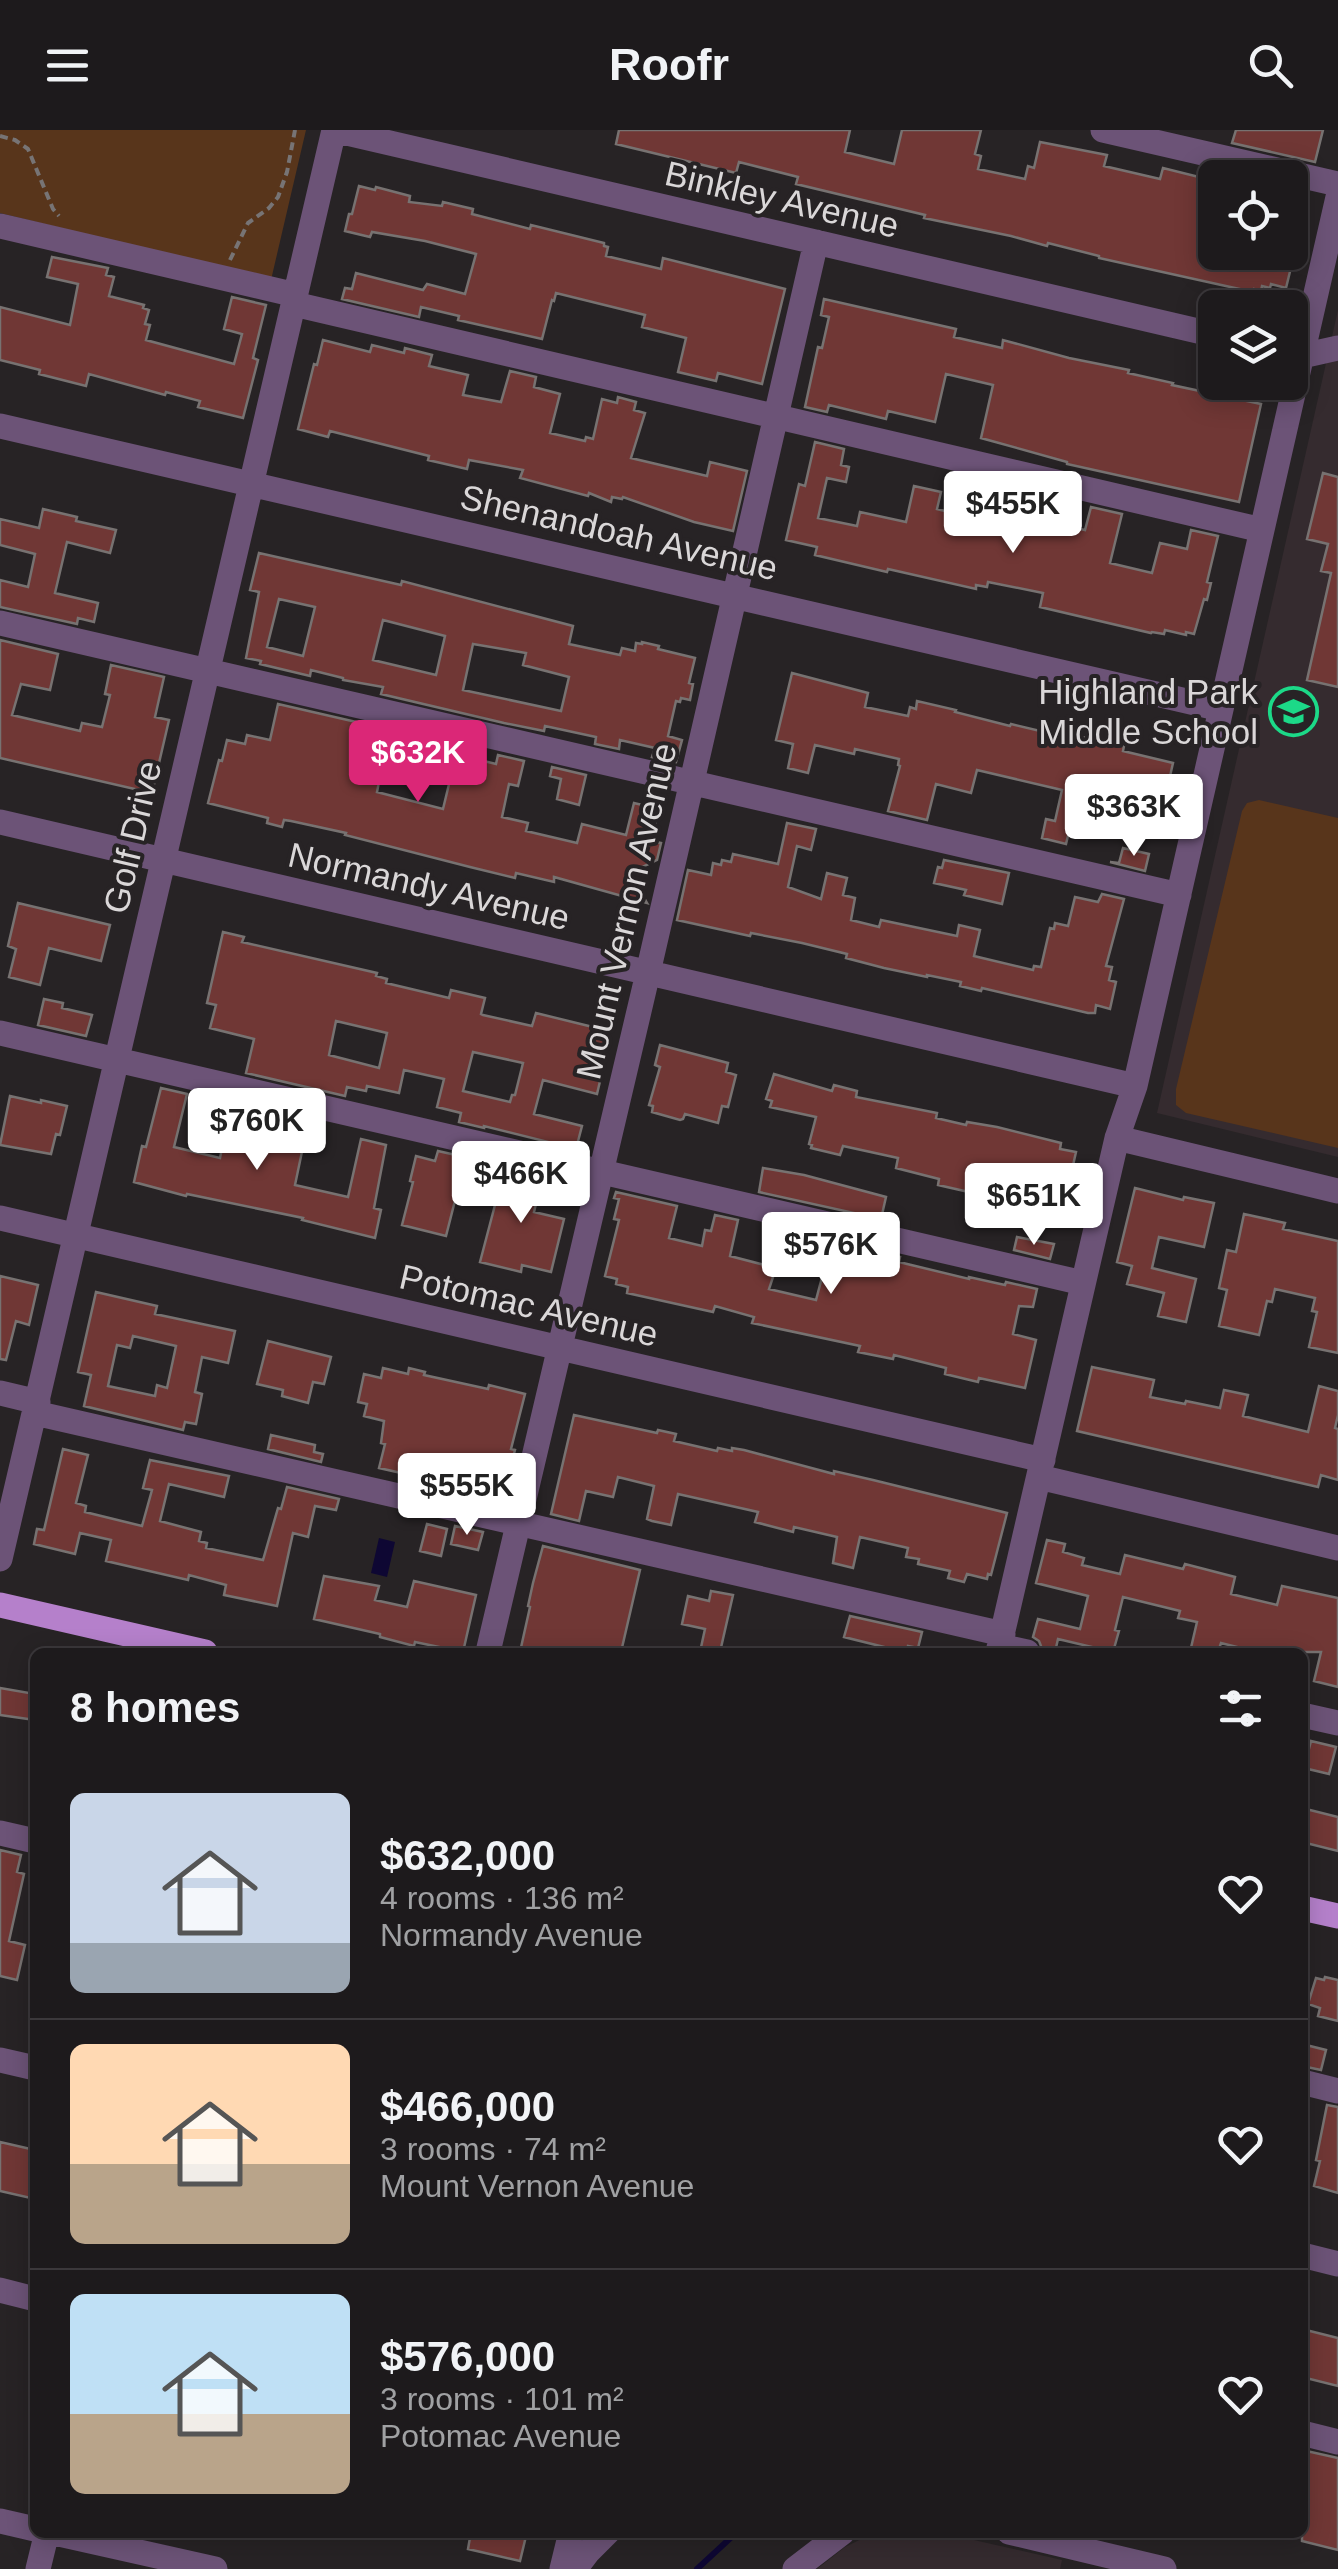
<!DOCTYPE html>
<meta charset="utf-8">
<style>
:root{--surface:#1d1a1c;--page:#2a2729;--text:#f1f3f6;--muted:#a0a1a3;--line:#3b383b;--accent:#db2777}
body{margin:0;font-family:Arial,sans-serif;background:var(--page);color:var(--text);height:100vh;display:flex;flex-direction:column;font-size:38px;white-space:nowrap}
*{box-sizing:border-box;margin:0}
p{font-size:32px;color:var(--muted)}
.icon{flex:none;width:55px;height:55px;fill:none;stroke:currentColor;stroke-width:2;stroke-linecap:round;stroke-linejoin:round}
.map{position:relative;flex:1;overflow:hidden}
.side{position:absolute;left:30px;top:1518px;width:1278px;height:890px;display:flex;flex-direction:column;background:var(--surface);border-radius:15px;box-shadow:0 5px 25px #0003,0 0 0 2px var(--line)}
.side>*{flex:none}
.fabs{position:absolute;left:1198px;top:30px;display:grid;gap:20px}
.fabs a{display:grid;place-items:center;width:110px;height:110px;border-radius:15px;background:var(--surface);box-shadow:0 5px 25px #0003,0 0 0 2px var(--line);font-size:50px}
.price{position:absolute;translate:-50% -85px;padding:0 22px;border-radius:10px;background:#fff;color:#222;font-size:32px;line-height:65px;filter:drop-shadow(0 2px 5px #0008)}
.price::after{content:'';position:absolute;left:50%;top:60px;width:30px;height:22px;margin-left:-15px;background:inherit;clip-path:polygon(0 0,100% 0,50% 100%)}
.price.selected{background:var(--accent);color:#fff}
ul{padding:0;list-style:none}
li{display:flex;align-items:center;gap:30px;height:250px;padding:0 40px}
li+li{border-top:2px solid var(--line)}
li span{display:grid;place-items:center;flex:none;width:280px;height:200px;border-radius:15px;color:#555}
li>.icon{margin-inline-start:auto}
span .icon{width:120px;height:120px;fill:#fffc;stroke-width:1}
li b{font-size:42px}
h2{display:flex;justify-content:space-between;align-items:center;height:120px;padding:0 40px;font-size:42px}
header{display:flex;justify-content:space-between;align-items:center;height:130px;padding:0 40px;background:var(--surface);font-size:45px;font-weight:600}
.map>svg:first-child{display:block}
</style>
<header><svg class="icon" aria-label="menu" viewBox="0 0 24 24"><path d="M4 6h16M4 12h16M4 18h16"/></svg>Roofr<svg class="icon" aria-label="search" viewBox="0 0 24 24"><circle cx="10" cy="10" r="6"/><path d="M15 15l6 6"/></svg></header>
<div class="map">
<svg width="1338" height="2439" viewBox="0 0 1338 2439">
<rect width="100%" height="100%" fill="#272325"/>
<path fill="#352b2f" d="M1338,180V1027L1157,983Z
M876,2402L943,2403L1062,2430L1060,2439H817L845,2417Z"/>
<path fill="#58351b" d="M0,0H306L271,150L0,83Z
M1259,670L1338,688V1018L1186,983L1176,975V959L1242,681L1247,673Z"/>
<path fill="#0e0733" d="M379,1408L395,1412L387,1447L371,1443Z"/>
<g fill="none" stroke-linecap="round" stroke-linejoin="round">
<path stroke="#0e0733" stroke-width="6" d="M697,2439L737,2402"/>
</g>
<path fill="#703735" stroke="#777271" stroke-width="2.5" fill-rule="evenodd" d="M619,0H850L845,22L894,34L902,0H981L975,24L981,26L978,39L1025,49L1028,36L1034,38L1040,12L1107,25L1104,36L1160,49L1163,38L1215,51V122H1294V125L1286,158L1271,154L1270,158L1262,156L1261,161L1254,159L1253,162L1099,128V126L1048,113L1047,116L1011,106L924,88L925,85L796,54L798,47L739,32L736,43L616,14Z
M1236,0H1323L1315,32L1232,13Z
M359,56L375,60L376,57L410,66L409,72L442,76L443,72L473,79L472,84L530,99L531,95L604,113V116L608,117L606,126L661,139L663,128L785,159L762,254L718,243L716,251L678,242L686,208L642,197L645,185L556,163L554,171L552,170L542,209L458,190L459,186L421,177L419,187L342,169L345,158L352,159L356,143L423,160L427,154L465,164L476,124L425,111L372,102L370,107L345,101L349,84H352Z
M52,127L108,138L106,145L114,147L109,166L144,175L143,178L149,180L145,194L150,195L146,210L234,234L242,204L224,199L232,167L266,175L253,228L258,230L243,288L198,277L200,271L166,262L165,265L89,244L86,256L39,244L40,240L0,230V177L70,195L78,154L47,147Z
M824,169L956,199L954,207L1002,218L1003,210L1069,228L1129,240L1128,243L1173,253L1172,255L1261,274L1239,372L1067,334V332L981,308L993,255L946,244L935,292L888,281L886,289L829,275L827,282L805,277L818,217L822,218L829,187L821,185Z
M323,210L370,222L372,215L404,223L405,218L432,225L429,236L468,245L463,265L501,272L510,241L536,247L534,257L560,264L550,303L585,311L586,307L593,309L602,269L617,273L618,267L636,272L634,280L645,283L631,328L707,346L710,332L747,341L733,401L694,392L623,367L622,369L612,367L611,372L589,363L588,366L520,348L523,340L469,330L467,339L428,330L429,326L330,301L328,307L298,299L314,234L317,235Z
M815,312L844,319L841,335L849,337L846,352L827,348L818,388L857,396L860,382L906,392L914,356L941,362L937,379L949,382L946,395L981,402L986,379L1085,400L1091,377L1122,384L1110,433L1152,443L1160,413L1187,419L1191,400L1218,406L1207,452L1211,453L1207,470L1204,469L1194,504L1186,502V505L1165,500L1164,504L1152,502L1151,503L1040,477L1043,463L988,452L987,457L976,455V459L888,439L887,442L815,425L817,417L786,410L799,354L805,356Z
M1323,343L1338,347V557L1307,550L1331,443L1321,441L1328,414L1307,409Z
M43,379L77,387L76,391L116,400L110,423L67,412L55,463L98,473L94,492L78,488L77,494L0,477V450L28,457L35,424L0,415V389L39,398Z
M259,423L401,455L402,451L573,496L569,514L620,525L622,518L635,521L636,513L642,514V512L659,516L658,519L695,528L689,553L693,554L690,570L681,568L680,572L676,571L668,606L682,610L676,632L652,627L655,618L620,610L619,619L595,614L596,607L545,596L544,601L504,593L381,564L383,557L343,550V548L311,540L310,546L260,534L261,531L246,528L259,462L250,460ZM279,469L315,477L303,526L267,517ZM383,490L445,506L436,545L373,530ZM473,514L526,523L523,535L569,547L561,581L463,560Z
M0,510L58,524L50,560L21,554L12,585L80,601L82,593L102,597L110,565L105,564L111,535L164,547L155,587L169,590L152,663L0,628Z
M792,543L868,563L865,577L908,586L910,577L916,579L917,571L956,580L955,582L1010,596L1011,594L1057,605L1059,597L1079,602L1078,606L1124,616L1123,621L1173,633L1163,677L1113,666L1111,676L1077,669L1066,714L1042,708L1046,689L1055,691L1062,660L977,640L971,663L936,654L927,690L888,681L900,636L898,635L899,629L855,619L854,624L815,615L808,643L788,638L793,614L776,610Z
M278,574L404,603L401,619L384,615L383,620L369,618L363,648L379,652L377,662L443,679L450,650L445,648L451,623L496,634L498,625L524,631L518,656L509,654L502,687L528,693L526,701L577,713L582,694L626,705L634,673L659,679L651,711L661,713L657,730L630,743L647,773L554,747V752L516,743L515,748L470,737L345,705L346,703L291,691L284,690L282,697L267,693L268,688L208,673L219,630L222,631L227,610L245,614L247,605L270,610Z
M552,637L586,645L579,675L557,669L561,649L550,646Z
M787,693L816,699L811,720L797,716L788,757L821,769L827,743L847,748L843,765L855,768L851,790L879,797L881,790L957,806L959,795L980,800L974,826L1033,840L1034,836L1041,837L1050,798L1054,799L1055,793L1068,796L1075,767L1098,772L1102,764L1124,769L1106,836L1112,837L1109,850L1116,852L1110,879L1096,875L1095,883H1088L982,858L981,861L960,856L961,852L927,845V847L884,838L846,828L847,824L802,813L751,803L750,806L677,790L688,740L711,745L713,733L721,735L722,730L731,732L733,724L778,734Z
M1123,718L1149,724L1145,741L1110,732L1119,733Z
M944,730L1009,743L1002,774L964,765L966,760L934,753L938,737L942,738Z
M18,773L110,795L101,831L49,818L40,855L9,847L16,819L8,816Z
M223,802L244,807L242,812L377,843L376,846L387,849L386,853L449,868L451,860L485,868L481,884L483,885L532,896L536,883L609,901L596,946L601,947L597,964L543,950L534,984L582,996L576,1019L484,996V998L459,992L461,983L437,977L444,949L404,940L399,963L367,956L366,961L347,957L345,966L246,943L254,909L210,898L216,875L207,873ZM336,891L387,903L379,938L329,925ZM473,922L523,933L515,965H512L510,972L463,961Z
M44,869L63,873L62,878L92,885L86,906L38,895Z
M660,915L728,933L726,942L736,945L728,977L722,976L718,993L685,984L683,989L680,990L652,982L653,976L649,975L660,937L655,935Z
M774,944L832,961L834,955L857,961L856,967L937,983L936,988L966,995L967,992L997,997L1061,1013L1060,1019L1076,1022L1067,1062L1062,1061L1060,1071L1005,1058L1000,1080L979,1075L982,1065L938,1055L939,1049L896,1038L898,1028L843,1016L840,1025L811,1018L812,1015L809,1014L816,987L770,977L772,971L766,969Z
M161,958L187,964L174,1017L220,1028L227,995L304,1012L295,1055L348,1067L361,1009L386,1015L374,1078L381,1080L375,1108L302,1090L303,1088L187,1064L186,1066L134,1052L142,1016L146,1017Z
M10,966L41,973V970L67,976L60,1005L56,1004L51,1024L0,1015Z
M438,1021L469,1028L462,1056L459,1055L446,1106L402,1095L413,1052L410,1051L416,1026L435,1031Z
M505,1037L543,1046L534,1082L564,1089L551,1142L522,1135L521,1142L480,1132Z
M763,1038L804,1045L886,1067L881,1089L759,1062Z
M1135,1058L1183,1070L1184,1067L1214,1073L1204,1117L1159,1107L1152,1138L1196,1149L1186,1192L1158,1186L1164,1163L1127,1154L1132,1136L1117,1132Z
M616,1062L677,1076L669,1108L702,1116L705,1100L711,1101L715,1085L738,1090L730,1126L776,1138L769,1159L816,1170L830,1117L876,1128L877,1122L900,1127L899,1132L969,1149V1147L1005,1155L1006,1152L1037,1159L1033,1177L1019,1176L1013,1204L1036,1210L1025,1258L979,1248L978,1252L945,1244L946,1238L894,1225L893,1229L858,1222L860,1216L752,1193L754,1187L715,1176L713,1182L627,1163L628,1157L616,1154L617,1149L605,1146L619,1090L614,1089L619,1069L614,1068Z
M1244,1084L1285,1093L1283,1099L1338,1111V1223L1309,1217L1317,1182L1312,1181L1315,1168L1275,1159L1272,1172L1267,1171L1259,1205L1219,1196L1227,1160L1219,1158L1227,1120L1236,1122Z
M1017,1107L1054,1114L1050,1129L1014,1120Z
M0,1146L38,1155L29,1195L16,1191L6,1230L0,1229Z
M96,1162L157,1176L155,1184L235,1201L228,1233L202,1227L195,1262L202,1264L196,1294L185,1292L183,1300L84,1276L91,1245L78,1242ZM133,1206L176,1216L167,1258L157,1255L155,1266L108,1256L117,1215L130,1218Z
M268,1211L331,1227L324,1254L313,1252L308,1273L282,1266L283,1260L257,1254Z
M1092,1237L1154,1250L1150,1267L1185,1274L1186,1271L1220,1278L1224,1260L1248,1265L1243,1286L1308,1302L1319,1256L1338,1261V1285L1335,1298L1338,1299V1350L1321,1345L1318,1357L1077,1301Z
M383,1238L408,1244L409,1238L425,1242L424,1245L488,1259L489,1255L525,1264L511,1319L515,1320L509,1342L494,1338L489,1359L449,1350L446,1360L417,1354L419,1347L379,1338L385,1314L381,1313L384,1291L364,1286L367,1274L358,1272L364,1244L381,1248Z
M574,1285L657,1303L658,1300L676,1304L674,1311L717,1321L718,1318L732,1321V1318L744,1320L834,1344V1341L873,1350L1007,1383L991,1445L988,1444L987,1449L967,1444L964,1452L948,1448L950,1441L918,1434L919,1429L906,1427L908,1418L860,1407L853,1438L833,1433L837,1407L794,1397L793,1402L755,1392L758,1382L678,1364L671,1395L652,1391L647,1389L654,1356L618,1347L613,1367L586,1361L579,1391L551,1384Z
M271,1305L315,1315L314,1322L323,1324L321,1332L268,1319Z
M63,1319L88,1325L76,1373L86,1376L85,1382L142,1396L152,1360L143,1358L150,1330L229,1346L224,1367L169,1354L160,1391L201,1402L199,1411L207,1413L206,1418L263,1430L278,1378L281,1379L287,1357L339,1369L336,1380L315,1376L308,1407L293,1403L277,1476L224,1465L226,1455L189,1445L188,1450L106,1431L111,1410L80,1403L75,1424L34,1414L37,1399L44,1400Z
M427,1394L447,1399L441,1426L420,1421Z
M455,1396L483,1402L478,1420L451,1414Z
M1047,1410L1065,1414L1063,1422L1084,1428L1082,1435L1120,1444L1125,1425L1183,1439L1185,1434L1235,1447L1231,1464L1277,1475L1282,1456L1338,1468V1557L1314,1551L1321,1522H1257L1221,1513L1218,1522H1190L1197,1492L1178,1488L1180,1481L1123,1467L1115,1500L1119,1501L1113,1522L1058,1509L1055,1522L1043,1521L1039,1511L1033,1507L1038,1489L1080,1499L1088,1466L1036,1453Z
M543,1416L640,1440L621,1522H520L530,1477L528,1476L533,1453Z
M324,1446L379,1456L375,1470L407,1477L414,1451L476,1465L463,1522L415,1512L414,1516L380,1507V1504L314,1489Z
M711,1461L733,1465L720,1522H700L705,1499L682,1494L688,1466L709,1471Z
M850,1486L922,1502L918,1518L908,1516L907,1522H883L884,1517L844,1507Z
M0,1558L35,1564V1590L0,1585Z
M1311,1611L1336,1617L1329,1644L1304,1638Z
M1302,1678L1338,1687V1721L1302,1712Z
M0,1720L21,1725L17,1742L24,1744L9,1811L25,1815L17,1850L0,1846Z
M1325,1847L1338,1850V1891L1318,1886L1320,1878L1308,1874L1316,1848L1324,1850Z
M1302,1914L1326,1920L1321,1940L1302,1936Z
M1327,1975L1338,1977V2063L1314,2056L1320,2031L1316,2030Z
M0,2012L35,2020V2069L0,2061Z
M1302,2199L1338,2208V2256L1302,2247Z
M1302,2320L1338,2328V2420L1302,2411V2350L1308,2330L1302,2328Z
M471,2402H527L520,2431L468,2419Z"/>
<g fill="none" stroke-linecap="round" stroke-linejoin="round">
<path stroke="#777475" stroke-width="4" stroke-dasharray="8 5" stroke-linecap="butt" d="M0,6L15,10L28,19L53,79L59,86
M230,130L248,93L269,78L278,67L287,42L295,0"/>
<path stroke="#6c5377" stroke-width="25" d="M334,0L1215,205
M1103,0L1338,54
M0,96L296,165
M294,174L1262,400
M1290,223L1302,226L1338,218
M0,296L1221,579
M0,493L1179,765
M0,692L1135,956
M0,903L1083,1153
M1117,1008L1338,1061
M0,1088L1043,1330
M0,1263L38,1272
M35,1283L1003,1504
M1039,1347L1338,1418
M0,1429L334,0
M1000,1516L1027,1522
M488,1522L644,860L816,112
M998,1522L1117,1008L1135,956L1338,67
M1302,1585L1338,1593
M0,1703L35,1711
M0,1930L35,1938
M1302,1952L1338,1961
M1302,2125L1338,2134
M0,2160L35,2169
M1302,2303L1338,2312
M0,2391L35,2399
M50,2402L215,2439
M1009,2402L1164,2439
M38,2439L47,2402
M562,2439L571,2402
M575,2439L588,2422L608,2402
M795,2439L843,2402"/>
<path stroke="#b580cb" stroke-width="25" d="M0,1475L205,1522
M1302,1778L1338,1786"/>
</g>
<defs>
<symbol id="school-ring" viewBox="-11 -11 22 22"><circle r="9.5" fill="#272325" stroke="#1cd988" stroke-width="1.5"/><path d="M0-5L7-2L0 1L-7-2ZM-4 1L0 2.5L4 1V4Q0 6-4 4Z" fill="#1cd988"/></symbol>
</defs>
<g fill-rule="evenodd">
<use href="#school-ring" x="1266" y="554" width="55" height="55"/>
</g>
<g text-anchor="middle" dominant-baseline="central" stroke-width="8" stroke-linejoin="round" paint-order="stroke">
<g font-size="35" fill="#dad7d8" stroke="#272325">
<text transform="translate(782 69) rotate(13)">Binkley Avenue</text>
<text transform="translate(619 402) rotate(13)">Shenandoah Avenue</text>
<text transform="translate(132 707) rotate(-77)">Golf Drive</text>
<text transform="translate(429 756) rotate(13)">Normandy Avenue</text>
<text transform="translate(626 781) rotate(-77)">Mount Vernon Avenue</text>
<text transform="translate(529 1175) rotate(13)">Potomac Avenue</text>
</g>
<g font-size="35" fill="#dad7d8" stroke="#272325" text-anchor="end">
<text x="1258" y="561">Highland Park<tspan x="1258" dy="40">Middle School</tspan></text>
</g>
</g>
</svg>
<div class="fabs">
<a><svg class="icon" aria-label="locate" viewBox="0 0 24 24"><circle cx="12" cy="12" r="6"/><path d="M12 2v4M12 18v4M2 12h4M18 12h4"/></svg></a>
<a><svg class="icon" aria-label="layers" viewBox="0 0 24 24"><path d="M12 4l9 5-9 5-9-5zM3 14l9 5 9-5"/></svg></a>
</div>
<b class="price" style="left:1013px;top:426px">$455K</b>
<b class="price selected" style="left:418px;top:675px">$632K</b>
<b class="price" style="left:1134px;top:729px">$363K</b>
<b class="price" style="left:257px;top:1043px">$760K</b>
<b class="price" style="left:521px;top:1096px">$466K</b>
<b class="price" style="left:1034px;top:1118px">$651K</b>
<b class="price" style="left:831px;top:1167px">$576K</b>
<b class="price" style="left:467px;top:1408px">$555K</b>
<section class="side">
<h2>8 homes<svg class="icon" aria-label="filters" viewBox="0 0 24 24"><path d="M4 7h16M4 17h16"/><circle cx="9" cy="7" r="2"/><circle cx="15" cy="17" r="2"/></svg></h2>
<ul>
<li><span style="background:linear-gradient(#c9d6e8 75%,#9aa5b1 0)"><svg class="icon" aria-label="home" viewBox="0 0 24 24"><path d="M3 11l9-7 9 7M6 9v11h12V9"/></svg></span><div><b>$632,000</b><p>4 rooms · 136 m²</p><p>Normandy Avenue</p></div><svg class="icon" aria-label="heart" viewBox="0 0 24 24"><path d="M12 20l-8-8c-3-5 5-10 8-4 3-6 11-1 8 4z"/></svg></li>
<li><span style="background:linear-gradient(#ffd9b3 60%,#b9a48a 0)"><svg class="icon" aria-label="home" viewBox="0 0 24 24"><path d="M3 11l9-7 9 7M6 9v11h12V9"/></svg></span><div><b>$466,000</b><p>3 rooms · 74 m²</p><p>Mount Vernon Avenue</p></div><svg class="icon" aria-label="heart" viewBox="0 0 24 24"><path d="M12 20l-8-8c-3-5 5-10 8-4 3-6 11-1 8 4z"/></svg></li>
<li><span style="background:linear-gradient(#bfe0f5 60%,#b9a48a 0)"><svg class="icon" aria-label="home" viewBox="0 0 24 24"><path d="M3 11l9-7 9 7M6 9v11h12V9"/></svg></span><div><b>$576,000</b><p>3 rooms · 101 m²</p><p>Potomac Avenue</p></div><svg class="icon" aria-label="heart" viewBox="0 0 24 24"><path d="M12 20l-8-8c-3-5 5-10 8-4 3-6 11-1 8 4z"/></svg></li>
</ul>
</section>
</div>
